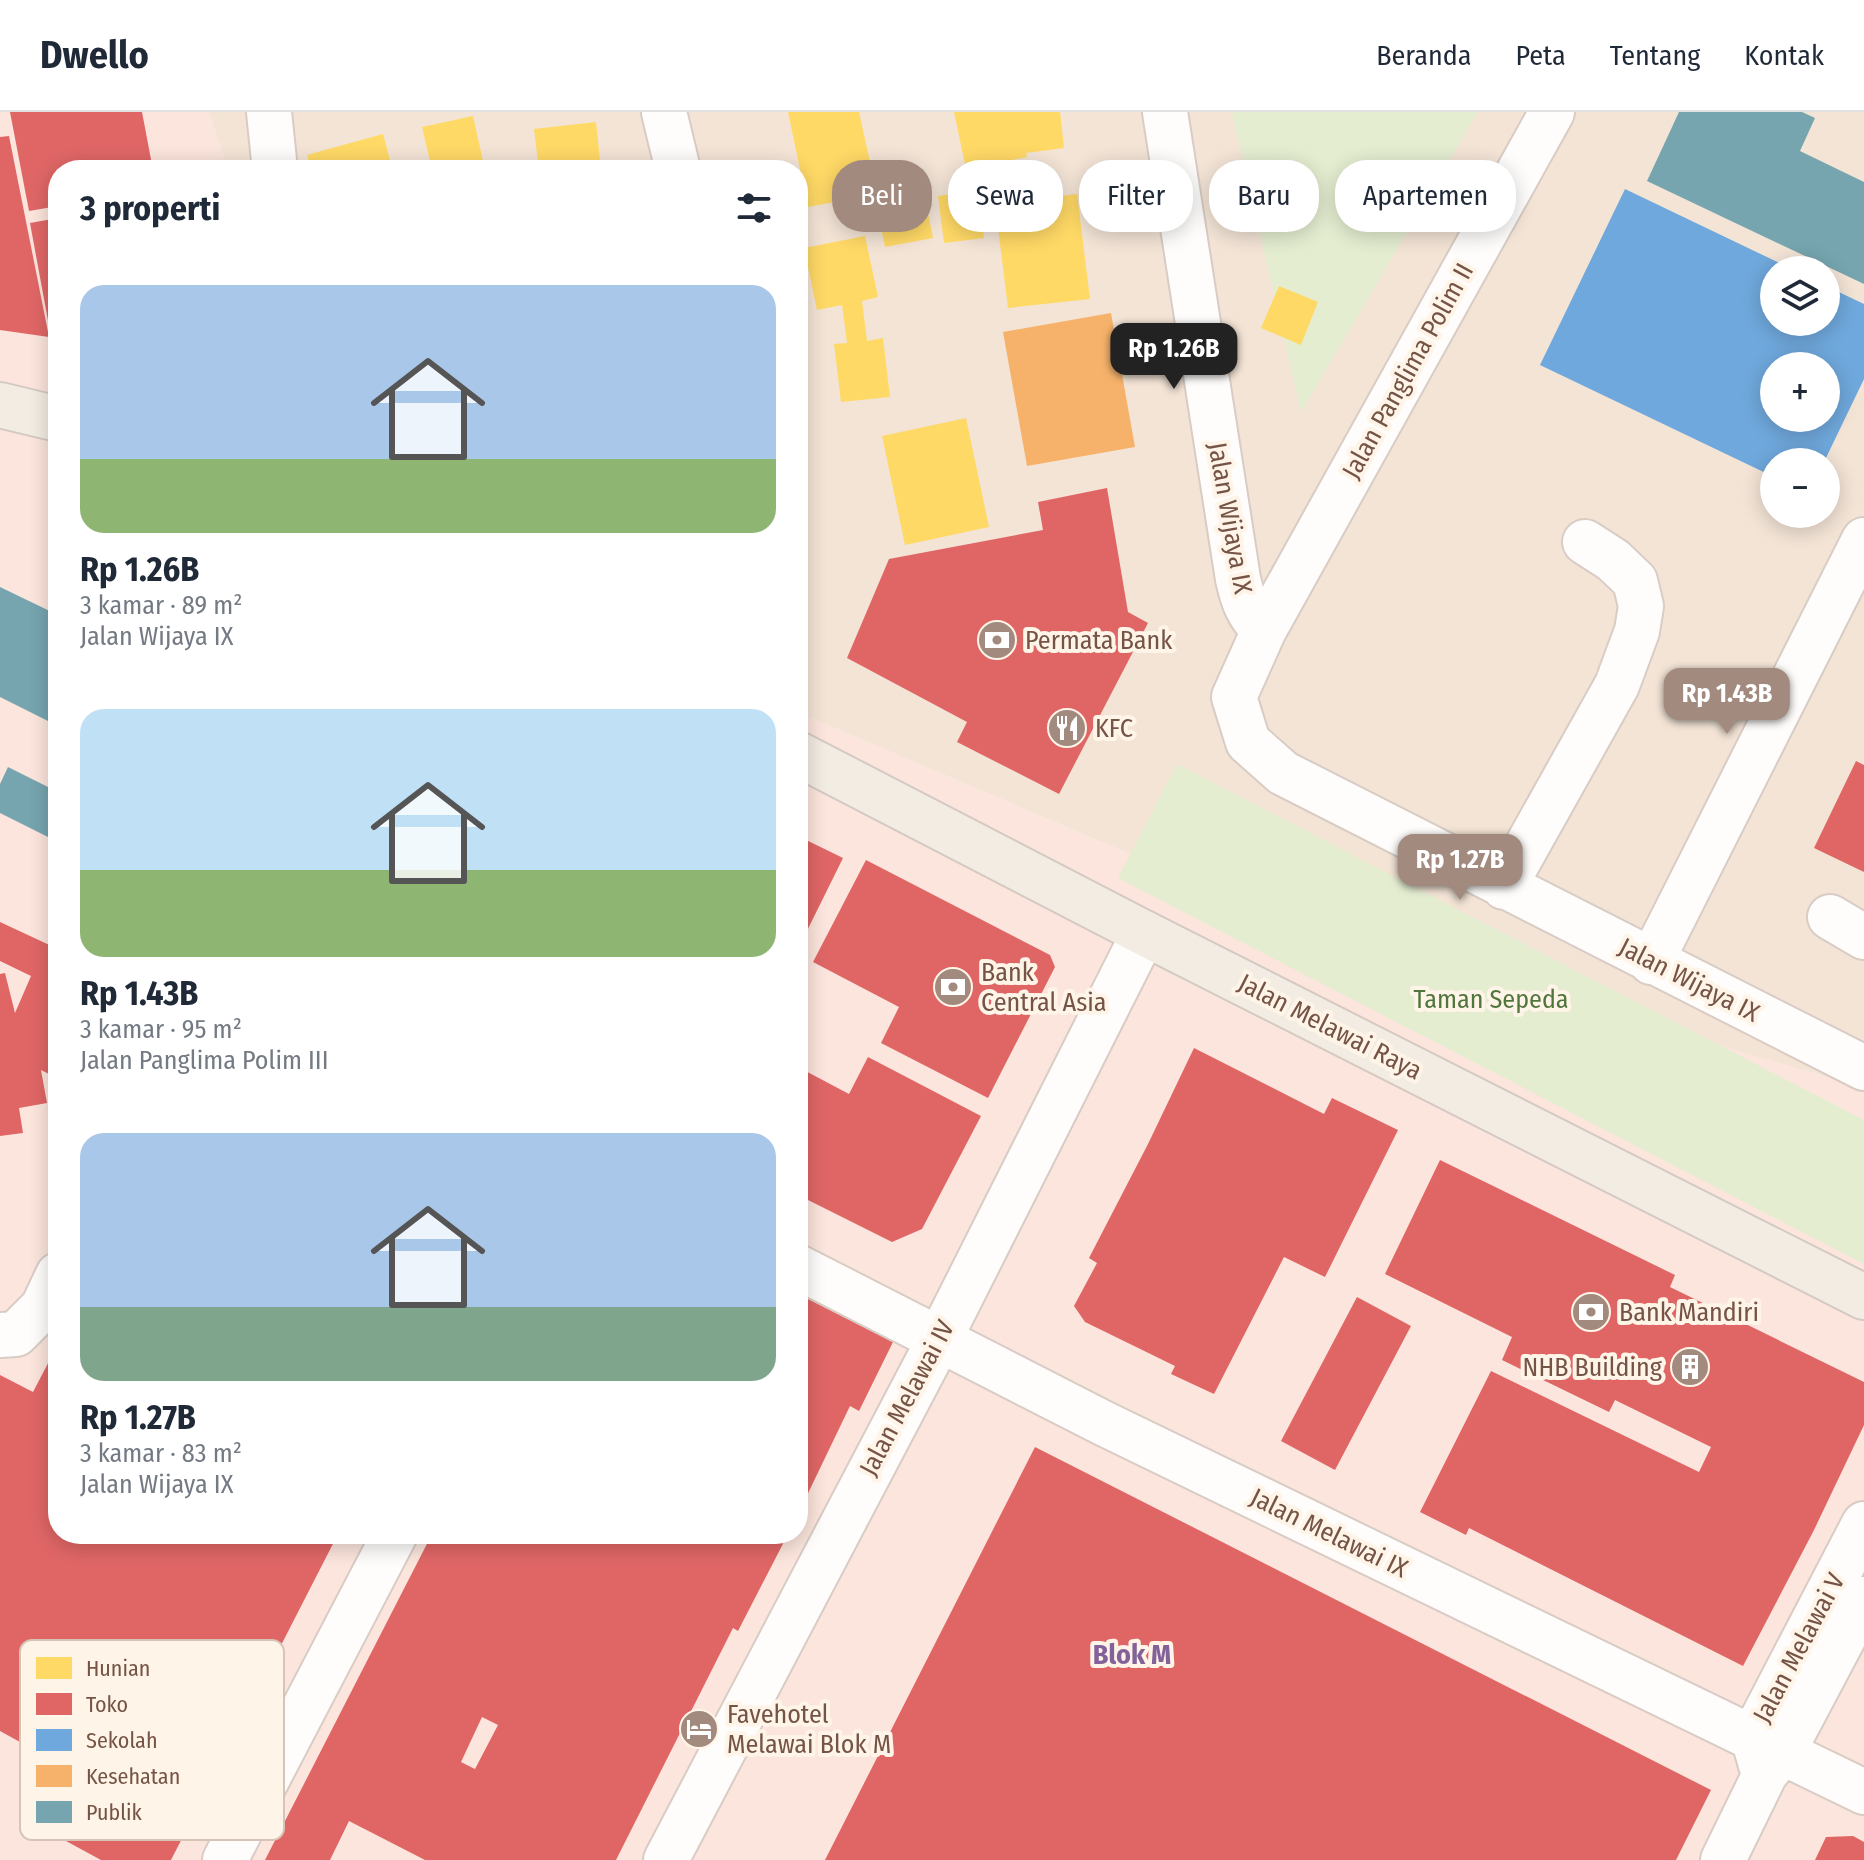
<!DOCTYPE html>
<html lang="id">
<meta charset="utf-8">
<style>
:root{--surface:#fff;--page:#f6f6f7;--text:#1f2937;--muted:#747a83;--line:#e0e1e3;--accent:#a28a7e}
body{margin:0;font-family:"Fira Sans Condensed",sans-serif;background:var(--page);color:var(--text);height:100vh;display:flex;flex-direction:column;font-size:30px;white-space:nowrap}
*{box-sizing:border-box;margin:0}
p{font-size:26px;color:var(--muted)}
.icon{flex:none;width:44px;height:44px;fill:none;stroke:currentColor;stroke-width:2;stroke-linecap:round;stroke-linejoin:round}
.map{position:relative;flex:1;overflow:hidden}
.drawer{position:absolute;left:48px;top:48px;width:760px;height:1384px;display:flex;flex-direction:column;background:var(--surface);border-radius:32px;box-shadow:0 4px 20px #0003}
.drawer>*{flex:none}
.banner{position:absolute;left:832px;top:48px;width:760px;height:72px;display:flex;gap:16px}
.buttons{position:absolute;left:1760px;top:144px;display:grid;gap:16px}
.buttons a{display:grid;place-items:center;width:80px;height:80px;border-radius:50%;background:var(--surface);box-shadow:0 4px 20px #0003;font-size:40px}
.price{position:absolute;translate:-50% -68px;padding:0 18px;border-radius:16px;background:var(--accent);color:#fff;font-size:26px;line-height:52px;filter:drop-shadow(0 2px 4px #0008)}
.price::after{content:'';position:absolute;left:50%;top:48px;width:24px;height:18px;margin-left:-12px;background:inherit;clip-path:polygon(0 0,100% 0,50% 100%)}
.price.active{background:#222;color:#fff}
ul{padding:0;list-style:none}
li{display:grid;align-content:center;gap:16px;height:424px;padding:0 32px}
li span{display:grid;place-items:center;height:248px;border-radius:24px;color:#555}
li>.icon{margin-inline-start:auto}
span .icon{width:144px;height:144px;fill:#fffc;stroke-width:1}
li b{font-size:34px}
h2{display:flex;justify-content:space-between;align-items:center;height:96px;padding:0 32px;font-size:34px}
.pill{padding:0 28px;border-radius:32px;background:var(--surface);box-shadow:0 4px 20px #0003;font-size:28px;line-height:72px}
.pill.active{background:var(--accent);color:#fff}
header{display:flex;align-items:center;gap:48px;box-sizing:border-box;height:112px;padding:0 40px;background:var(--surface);border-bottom:2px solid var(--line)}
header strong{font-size:38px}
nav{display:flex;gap:44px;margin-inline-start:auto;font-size:28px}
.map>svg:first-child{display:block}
</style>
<header>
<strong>Dwello</strong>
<nav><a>Beranda</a><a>Peta</a><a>Tentang</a><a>Kontak</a></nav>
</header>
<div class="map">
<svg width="1864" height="1748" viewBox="0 0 1864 1748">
<rect width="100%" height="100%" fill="#f7efe6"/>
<path fill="#f3e4d6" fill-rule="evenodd" d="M209,0H1864V976L1261,798L798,600V58H228ZM1774,158H1826V210H1774ZM1774,254H1826V306H1774ZM1774,350H1826V402H1774Z"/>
<path fill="#fbe5dc" d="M0,0H209L228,58H58V1422H798V600L1261,798L1864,976V1748H0Z"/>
<path fill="#e4edd0" d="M1232,0H1478L1301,300Z
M1177,652L1864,1008V1152L1118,766Z"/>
<path fill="#ffd966" d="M788,0H859L877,82L808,95Z
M954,0H1060L1064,36L1026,41L1027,45L966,57Z
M473,4L485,58H432L422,15Z
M596,10L601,58H539L534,17Z
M383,22L390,48L355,58H311L307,43Z
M978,79L984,126L944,131L938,84Z
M924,82L933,126L885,135L876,92Z
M1077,82L1090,187L1008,196L995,92Z
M865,124L878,185L862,189L867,229L883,226L890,285L841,290L834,232L847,231L842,193L817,198L804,136Z
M1279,174L1318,190L1301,233L1261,216Z
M966,306L989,415L905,433L882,324Z"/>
<path fill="#e06666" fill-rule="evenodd" d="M10,0H142L153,58H58V94L29,99Z
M9,24L49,225L0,218V25Z
M58,106V252H56L30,111Z
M1107,376L1128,500L1148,511L1059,682L957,630L967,610L847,546L889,447L1043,418L1038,390Z
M1856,649L1864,653V760L1814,736Z
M798,724L843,746L798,837Z
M866,748L1050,843L1055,855L988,986L881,931L899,895L813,850Z
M0,810L58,837V959L55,965L41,958L47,991L19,996L23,1021L0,1024V862L5,861L15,901L31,864L0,849Z
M1194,936L1324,1002L1332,986L1398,1018L1325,1165L1284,1145L1214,1282L1171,1262L1175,1254L1085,1210L1074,1194L1097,1151L1089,1146L1148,1032Z
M868,945L981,1004L922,1117L892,1130L798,1083V955L849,982Z
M1440,1048L1675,1163L1670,1175L1864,1270V1313L1814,1418L1743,1554L1469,1416L1466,1423L1420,1400L1491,1259L1699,1360L1711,1335L1615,1288L1609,1300L1502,1248L1512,1225L1385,1162Z
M798,1182L893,1230L859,1299L850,1294L798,1402Z
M1357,1185L1411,1214L1335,1358L1281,1329Z
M58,1232V1422H338L171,1748H101L66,1729L50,1635H29L0,1619V1263L33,1280Z
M1035,1335L1711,1678L1676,1748H825Z
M432,1422H788L738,1519L733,1516L616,1748H425L349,1709L330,1748H265ZM482,1605L498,1613L475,1657L461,1650Z
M1853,1724L1864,1730V1748H1815L1826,1725Z"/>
<path fill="#6fa8dc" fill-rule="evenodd" d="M1625,77L1794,158H1774V210H1826V174L1864,192V267L1824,350H1774V365L1540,253ZM1774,254H1826V306H1774Z"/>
<path fill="#f6b26b" d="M1111,201L1135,335L1027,354L1003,220Z"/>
<path fill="#76a5af" d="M1679,0H1802L1815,6L1800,39L1864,70V172L1647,69Z
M0,475L58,503V614L0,585Z
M8,655L54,678L58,671V730L0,701V672Z"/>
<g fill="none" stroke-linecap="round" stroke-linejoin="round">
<defs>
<path id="minor" d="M269,0L275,58
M664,0L678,58
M1165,0L1238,467C1243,489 1248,503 1264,518
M1552,0L1264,518L1234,585L1248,630L1283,661L1864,956
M1504,775L1617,573L1637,519L1641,494L1635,469L1613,448L1585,430
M1830,805L1864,825
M1651,850L1864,428
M798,1155L1103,1311L1864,1680
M0,1223L16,1222L43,1195L58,1163
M1761,1653L1753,1625L1864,1412
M225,1748L395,1422
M666,1748L939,1228L1144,821
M1723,1748L1765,1662L1783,1640L1864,1487"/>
<path id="major" d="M0,293L58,307
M798,642L1144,821L1864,1185"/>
</defs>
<use href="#minor" stroke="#d8ccc5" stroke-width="48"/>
<use href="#major" stroke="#d5cac3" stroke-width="48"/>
<use href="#minor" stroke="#fefdfb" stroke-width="44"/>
<use href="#major" stroke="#f2ece3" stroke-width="44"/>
</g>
<defs>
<symbol id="bank-disc" viewBox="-11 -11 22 22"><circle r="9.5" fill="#a28a7e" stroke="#fff4e8"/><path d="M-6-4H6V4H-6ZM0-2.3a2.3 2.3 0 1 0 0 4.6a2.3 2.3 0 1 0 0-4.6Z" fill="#fff"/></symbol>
<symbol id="restaurant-disc" viewBox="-11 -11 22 22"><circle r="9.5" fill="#a28a7e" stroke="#fff4e8"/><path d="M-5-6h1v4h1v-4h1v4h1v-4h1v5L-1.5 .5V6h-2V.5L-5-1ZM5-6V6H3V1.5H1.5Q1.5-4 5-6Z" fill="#fff"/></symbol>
<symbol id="building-disc" viewBox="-11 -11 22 22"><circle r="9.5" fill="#a28a7e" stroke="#fff4e8"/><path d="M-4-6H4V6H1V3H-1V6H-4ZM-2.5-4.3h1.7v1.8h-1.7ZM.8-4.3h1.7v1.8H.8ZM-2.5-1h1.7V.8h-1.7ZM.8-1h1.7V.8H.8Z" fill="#fff"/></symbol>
<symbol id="hotel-disc" viewBox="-11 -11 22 22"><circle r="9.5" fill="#a28a7e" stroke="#fff4e8"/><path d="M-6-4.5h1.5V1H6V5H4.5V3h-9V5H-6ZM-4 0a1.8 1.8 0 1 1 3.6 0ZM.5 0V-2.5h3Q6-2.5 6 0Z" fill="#fff"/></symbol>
</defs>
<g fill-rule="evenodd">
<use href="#bank-disc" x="975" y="506" width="44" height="44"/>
<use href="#restaurant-disc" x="1045" y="594" width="44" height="44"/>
<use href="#bank-disc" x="931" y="853" width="44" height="44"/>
<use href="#bank-disc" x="1569" y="1178" width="44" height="44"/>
<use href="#building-disc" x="1668" y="1233" width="44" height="44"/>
<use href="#hotel-disc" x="677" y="1595" width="44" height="44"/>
</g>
<g text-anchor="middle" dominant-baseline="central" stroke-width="8" stroke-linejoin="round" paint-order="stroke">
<g font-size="26" fill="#755446" stroke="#fff4e8">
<text transform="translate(1408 259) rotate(-61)">Jalan Panglima Polim II</text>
<text transform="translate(1230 406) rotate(80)">Jalan Wijaya IX</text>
<text transform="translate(1689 868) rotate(27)">Jalan Wijaya IX</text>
<text transform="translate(1330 915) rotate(27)">Jalan Melawai Raya</text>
<text transform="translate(907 1286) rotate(-62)">Jalan Melawai IV</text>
<text transform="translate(1329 1421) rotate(26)">Jalan Melawai IX</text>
<text transform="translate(1799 1536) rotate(-62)">Jalan Melawai V</text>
</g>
<g font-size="26" fill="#755446" stroke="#fff4e8" text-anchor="start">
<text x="1025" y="528">Permata Bank</text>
<text x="1095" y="616">KFC</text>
<text x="981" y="860">Bank<tspan x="981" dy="30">Central Asia</tspan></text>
<text x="1619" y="1200">Bank Mandiri</text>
<text x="1662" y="1255" text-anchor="end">NHB Building</text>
<text x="727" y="1602">Favehotel<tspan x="727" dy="30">Melawai Blok M</tspan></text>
</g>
<g font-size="26" fill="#51763c" stroke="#fff4e8">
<text x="1491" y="887">Taman Sepeda</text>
</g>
<g font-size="28" font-weight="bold" fill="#836199" stroke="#fff4e8">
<text x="1132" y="1542">Blok M</text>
</g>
</g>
<rect x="20" y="1528" width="264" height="200" rx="12" fill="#fff4e8" stroke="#d6c4b7" stroke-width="2"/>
<rect x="36" y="1545" width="36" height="22" fill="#ffd966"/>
<rect x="36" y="1581" width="36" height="22" fill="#e06666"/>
<rect x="36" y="1617" width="36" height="22" fill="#6fa8dc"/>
<rect x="36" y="1653" width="36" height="22" fill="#f6b26b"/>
<rect x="36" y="1689" width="36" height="22" fill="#76a5af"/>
<g font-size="22" fill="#755446">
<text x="86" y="1564">Hunian</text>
<text x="86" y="1600">Toko</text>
<text x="86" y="1636">Sekolah</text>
<text x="86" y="1672">Kesehatan</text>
<text x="86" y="1708">Publik</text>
</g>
</svg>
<div class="buttons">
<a><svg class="icon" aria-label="layers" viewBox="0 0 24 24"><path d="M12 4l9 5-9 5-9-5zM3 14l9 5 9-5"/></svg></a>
<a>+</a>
<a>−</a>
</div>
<b class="price active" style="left:1174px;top:279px">Rp 1.26B</b>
<b class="price" style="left:1727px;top:624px">Rp 1.43B</b>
<b class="price" style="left:1460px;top:790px">Rp 1.27B</b>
<div class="banner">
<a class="pill active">Beli</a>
<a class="pill">Sewa</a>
<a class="pill">Filter</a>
<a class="pill">Baru</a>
<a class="pill">Apartemen</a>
</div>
<section class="drawer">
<h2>3 properti<svg class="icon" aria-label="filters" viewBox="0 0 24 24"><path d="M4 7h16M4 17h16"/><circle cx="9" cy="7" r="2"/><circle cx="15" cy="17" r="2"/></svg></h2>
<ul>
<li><span style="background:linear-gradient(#a9c7e8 70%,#8fb573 0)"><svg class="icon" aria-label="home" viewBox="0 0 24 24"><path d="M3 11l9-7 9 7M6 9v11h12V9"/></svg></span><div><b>Rp 1.26B</b><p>3 kamar · 89 m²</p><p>Jalan Wijaya IX</p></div></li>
<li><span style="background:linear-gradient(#bfe0f5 65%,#8fb573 0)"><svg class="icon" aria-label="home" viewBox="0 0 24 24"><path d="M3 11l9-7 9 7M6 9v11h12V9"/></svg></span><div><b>Rp 1.43B</b><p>3 kamar · 95 m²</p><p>Jalan Panglima Polim III</p></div></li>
<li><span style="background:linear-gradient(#a9c7e8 70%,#7fa58c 0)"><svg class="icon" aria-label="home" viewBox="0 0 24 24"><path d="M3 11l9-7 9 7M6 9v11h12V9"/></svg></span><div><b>Rp 1.27B</b><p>3 kamar · 83 m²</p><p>Jalan Wijaya IX</p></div></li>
</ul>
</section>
</div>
